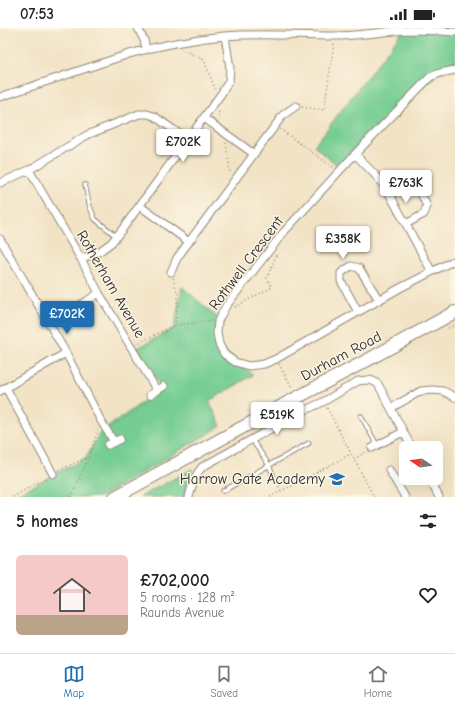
<!DOCTYPE html>
<meta charset="utf-8">
<style>
:root{--surface:#fff;--page:#f2f2f2;--text:#222;--muted:#767676;--line:#e0e0e0;--accent:#1f6fb2}
body{margin:0;font-family:"Comic Neue",sans-serif;background:var(--page);color:var(--text);height:100vh;display:flex;flex-direction:column;font-size:15px;white-space:nowrap}
*{box-sizing:border-box;margin:0}
p{font-size:13px;color:var(--muted)}
.icon{flex:none;width:22px;height:22px;fill:none;stroke:currentColor;stroke-width:2;stroke-linecap:round;stroke-linejoin:round}
.map{position:relative;height:469px;overflow:hidden}
.details{display:flex;flex-direction:column;background:var(--surface);flex:1}
.details>*{flex:none}
.needle{width:26px;rotate:283deg}
.buttons{position:absolute;left:399px;top:413px;display:grid;gap:8px}
.buttons a{display:grid;place-items:center;width:44px;height:44px;border-radius:6px;background:var(--surface);box-shadow:0 4px 16px #0002;font-size:20px}
.price{position:absolute;translate:-50% -34px;padding:0 9px;border-radius:4px;background:#fff;color:#222;font-size:13px;line-height:26px;filter:drop-shadow(0 1px 2px #0008)}
.price::after{content:'';position:absolute;left:50%;top:24px;width:12px;height:9px;margin-left:-6px;background:inherit;clip-path:polygon(0 0,100% 0,50% 100%)}
.price.on{background:var(--accent);color:#fff}
ul{padding:0;list-style:none}
li{display:flex;align-items:center;gap:12px;height:100px;padding:0 16px}
li+li{border-top:1px solid var(--line)}
li span{display:grid;place-items:center;flex:none;width:112px;height:80px;border-radius:6px;color:#555}
li>.icon{margin-inline-start:auto}
span .icon{width:48px;height:48px;fill:#fffc;stroke-width:1}
li b{font-size:17px}
h2{display:flex;justify-content:space-between;align-items:center;height:48px;padding:0 16px;font-size:17px}
.status{display:flex;justify-content:space-between;align-items:center;height:28px;padding:0 20px;background:var(--surface);direction:ltr}
.status svg{height:11px;fill:currentColor}
.dock{display:flex;justify-content:space-around;align-items:center;height:56px;border-top:1px solid var(--line);background:var(--surface);font-size:11px;color:var(--muted)}
.dock a{display:grid;justify-items:center;gap:2px}
.dock .on{color:var(--accent)}
.map>svg:first-child{display:block}
</style>
<div class="status"><b>07:53</b><svg viewBox="0 0 49 12"><path d="M0 12V9h3v3zM5 12V6h3v6zM10 12V3h3v9zM15 12V0h3v12zM26 1h20v11H26zM47 4h2v5h-2z"/></svg></div>
<div class="map">
<svg width="455" height="469" viewBox="0 0 455 469">
<rect width="100%" height="100%" fill="#fcf5e5"/>
<filter id="ink" filterUnits="userSpaceOnUse"><feTurbulence type="fractalNoise" baseFrequency=".025" numOctaves="2"/><feDisplacementMap in="SourceGraphic" scale="8" xChannelSelector="R" yChannelSelector="G"/><feConvolveMatrix kernelMatrix="1 2 1 2 8 2 1 2 1" color-interpolation-filters="sRGB"/></filter>
<filter id="wash" filterUnits="userSpaceOnUse"><feTurbulence type="fractalNoise" baseFrequency=".012" numOctaves="4" result="noise"/><feDisplacementMap in="SourceGraphic" scale="16" xChannelSelector="R" yChannelSelector="G"/><feGaussianBlur stdDeviation="0.9" result="paint"/><feColorMatrix in="noise" values="0 0 0 0 0 0 0 0 0 0 0 0 0 0 0 0 0 1.4 0 .05"/><feComposite in="paint" operator="in"/></filter>
<g filter="url(#wash)">
<rect width="100%" height="100%" fill="#f2e3c5"/>
<path fill="#74cd93" stroke="#507c5f" d="M405,0H455V37L446,38L337,137L314,118Z
M182,259L219,291L218,318L253,347L209,373L221,398L101,469H11L86,430L100,405L162,360L136,321L174,300Z
M192,441L185,469H140Z"/>
</g>
<g filter="url(#ink)">
<g fill="none" stroke-linecap="round" stroke-linejoin="round">
<defs>
<path id="lane" d="M85,157L90,179L95,191L116,208
M361,388L377,417
M252,412L269,437L273,447
M223,463L309,415"/>
<path id="street" d="M138,0L144,12L146,21
M455,42L440,45L430,49L355,126L283,205L226,278L218,293L217,305L219,316L224,326L235,334L249,338L264,336L276,331L400,260L455,232
M0,69L129,26C160,17 192,11 224,8C261,5 297,8 334,8C359,8 384,3 409,2C425,2 440,3 455,4
M204,90L254,126
M355,126L378,150L390,167L432,244
M29,142L81,231L99,265L157,363
M0,155L29,142L87,107L139,86H147L154,88L188,112
M390,167L410,157L418,160L427,178L424,186L406,196
M140,178L189,214
M0,211L66,325L101,393L114,414
M81,231L100,223L111,215L121,203L221,66L229,53L230,40L225,8
M171,244L177,230L283,87L296,78
M358,284L341,253V245L351,238L359,240L379,272
M50,297L99,265
M6,360L53,446
M0,363L66,325
M150,367L164,358
M391,380L421,363L433,362L443,363L455,369
M108,417L120,411
M372,420L403,404
M389,442L405,469
M429,450L439,469
M189,469C192,458 194,448 202,439L301,384L323,374L358,353L367,352L373,353L378,356L412,420"/>
<path id="primary" d="M115,469L298,369L364,334L455,284"/>
</defs>
<use href="#lane" stroke="#8e8778" stroke-width="5.5"/>
<use href="#street" stroke="#8e8778" stroke-width="9"/>
<use href="#primary" stroke="#8e8778" stroke-width="14"/>
<path stroke="#8e8778" stroke-width="1.5" stroke-dasharray="1 3" stroke-linecap="butt" d="M181,21L204,32L215,61
M302,79L324,82L334,15
M219,80V89L220,92
M280,101L334,140
M226,115L230,143L231,145
M173,250L178,267L175,297
M235,279L272,259L267,250L276,228L275,227
M448,300L455,297
M136,316L175,297L212,293
M279,336L293,361
M327,380L374,469
M112,398L137,383L147,372
M354,431L366,424
M59,442L89,429
M275,451L281,463
M13,469L47,449
M71,469L89,429L98,402
M270,469L351,426"/>
<use href="#lane" stroke="#fff" stroke-width="3.5"/>
<use href="#street" stroke="#fff" stroke-width="7"/>
<use href="#primary" stroke="#fff" stroke-width="12"/>
</g>
</g>
<defs>
<symbol id="school-bare" viewBox="-9 -9 18 18"><path d="M0-5L7-2L0 1L-7-2ZM-4 1L0 2.5L4 1V4Q0 6-4 4Z" fill="#1f6fb2" stroke="#fcf5e5" stroke-width="2.5" paint-order="stroke"/></symbol>
</defs>
<g fill-rule="evenodd">
<use href="#school-bare" x="326" y="440" width="22" height="22"/>
</g>
<g text-anchor="middle" dominant-baseline="central" stroke-width="3" stroke-linejoin="round" paint-order="stroke">
<g font-size="15" fill="#2b2b2b" stroke="#fcf5e5">
<text transform="translate(246 235) rotate(-53)">Rothwell Crescent</text>
<text transform="translate(111 256) rotate(60)">Rotherham Avenue</text>
<text transform="translate(341 328) rotate(-28)">Durham Road</text>
</g>
<g font-size="15" fill="#2b2b2b" stroke="#fcf5e5" text-anchor="end">
<text x="325" y="451">Harrow Gate Academy</text>
</g>
</g>
</svg>
<div class="buttons">
<a><svg class="needle" viewBox="-14 -14 28 28"><path d="M0-13l5 13h-10z" fill="#e53935"/><path d="M0 13l5-13h-10z" fill="#767676"/></svg></a>
</div>
<b class="price" style="left:183px;top:135px">£702K</b>
<b class="price" style="left:406px;top:176px">£763K</b>
<b class="price" style="left:343px;top:232px">£358K</b>
<b class="price on" style="left:67px;top:307px">£702K</b>
<b class="price" style="left:277px;top:408px">£519K</b>
</div>
<section class="details">
<h2>5 homes<svg class="icon" aria-label="filters" viewBox="0 0 24 24"><path d="M4 7h16M4 17h16"/><circle cx="9" cy="7" r="2"/><circle cx="15" cy="17" r="2"/></svg></h2>
<ul>
<li><span style="background:linear-gradient(#f6c9c9 75%,#b9a48a 0)"><svg class="icon" aria-label="home" viewBox="0 0 24 24"><path d="M3 11l9-7 9 7M6 9v11h12V9"/></svg></span><div><b>£702,000</b><p>5 rooms · 128 m²</p><p>Raunds Avenue</p></div><svg class="icon" aria-label="heart" viewBox="0 0 24 24"><path d="M12 20l-8-8c-3-5 5-10 8-4 3-6 11-1 8 4z"/></svg></li>
</ul>
</section>
<nav class="dock">
<a class="on"><svg class="icon" aria-label="map" viewBox="0 0 24 24"><path d="M3 6l6-2 6 2 6-2v14l-6 2-6-2-6 2zM9 4v14M15 6v14"/></svg>Map</a>
<a><svg class="icon" aria-label="saved" viewBox="0 0 24 24"><path d="M7 4h10v16l-5-4-5 4z"/></svg>Saved</a>
<a><svg class="icon" aria-label="home" viewBox="0 0 24 24"><path d="M3 11l9-7 9 7M6 9v11h12V9"/></svg>Home</a>
</nav>
